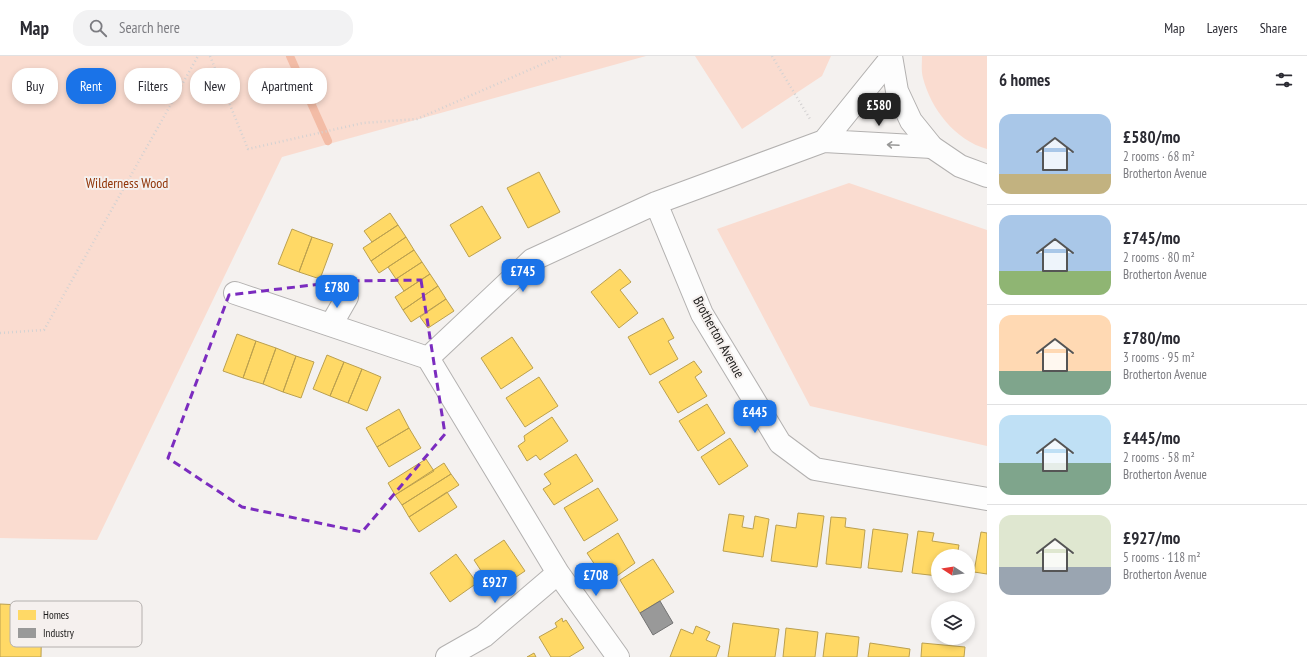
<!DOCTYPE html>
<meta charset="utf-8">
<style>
:root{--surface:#fff;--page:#f2f2f3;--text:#2b2b33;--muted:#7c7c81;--line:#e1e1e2;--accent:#1a73e8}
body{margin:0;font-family:"PT Sans Narrow",sans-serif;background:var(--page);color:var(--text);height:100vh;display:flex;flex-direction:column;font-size:15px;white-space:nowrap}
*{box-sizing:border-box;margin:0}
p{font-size:13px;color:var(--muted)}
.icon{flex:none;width:22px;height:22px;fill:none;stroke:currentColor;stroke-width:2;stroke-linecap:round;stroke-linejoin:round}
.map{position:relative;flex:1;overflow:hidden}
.side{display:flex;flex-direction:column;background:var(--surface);width:320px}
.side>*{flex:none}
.hud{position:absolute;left:12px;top:12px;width:380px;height:36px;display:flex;gap:8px}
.needle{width:26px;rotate:282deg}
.fabs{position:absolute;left:931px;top:493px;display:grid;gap:8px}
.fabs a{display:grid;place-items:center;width:44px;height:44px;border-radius:50%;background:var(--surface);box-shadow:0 2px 6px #0003;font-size:20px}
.price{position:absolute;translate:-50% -34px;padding:0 9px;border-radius:8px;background:var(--accent);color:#fff;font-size:13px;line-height:26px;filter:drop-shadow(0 1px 2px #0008)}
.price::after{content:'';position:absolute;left:50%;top:24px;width:12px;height:9px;margin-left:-6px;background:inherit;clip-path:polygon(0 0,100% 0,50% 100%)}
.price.active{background:#222;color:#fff}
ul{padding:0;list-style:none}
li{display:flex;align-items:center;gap:12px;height:100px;padding:0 12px}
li+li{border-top:1px solid var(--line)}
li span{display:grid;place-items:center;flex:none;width:112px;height:80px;border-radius:12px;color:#555}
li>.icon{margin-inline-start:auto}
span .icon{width:48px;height:48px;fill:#fffc;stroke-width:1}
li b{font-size:17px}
h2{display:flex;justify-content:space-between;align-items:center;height:48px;padding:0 12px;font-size:17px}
.chip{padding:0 14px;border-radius:16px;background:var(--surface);box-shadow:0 2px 6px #0003;font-size:14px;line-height:36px}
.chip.active{background:var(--accent);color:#fff}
header{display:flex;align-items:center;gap:24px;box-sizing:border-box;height:56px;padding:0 20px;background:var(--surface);border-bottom:1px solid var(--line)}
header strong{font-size:19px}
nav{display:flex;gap:22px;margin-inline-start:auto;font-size:14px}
.search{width:280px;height:36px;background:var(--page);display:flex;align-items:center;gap:10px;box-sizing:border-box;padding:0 14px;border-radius:16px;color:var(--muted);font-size:15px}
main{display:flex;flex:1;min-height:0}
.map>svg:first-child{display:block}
</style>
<header>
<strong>Map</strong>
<div class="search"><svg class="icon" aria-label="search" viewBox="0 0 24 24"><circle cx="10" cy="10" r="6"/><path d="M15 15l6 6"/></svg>Search here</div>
<nav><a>Map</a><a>Layers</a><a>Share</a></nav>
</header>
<main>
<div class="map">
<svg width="987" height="601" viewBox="0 0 987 601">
<rect width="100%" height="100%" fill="#f4f1ef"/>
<path fill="#fadcd0" d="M0,0H646L282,101L97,484L0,482Z
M695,0H831L822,20L742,73Z
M922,0H987V93C955,84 931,53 923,22C921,15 922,7 922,0Z
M849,127L987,174V390L810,350L717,173Z"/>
<path fill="#ffd966" stroke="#bba04f" d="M539,116L560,156L528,172L507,132Z
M482,150L501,182L469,201L450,169Z
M390,157L398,169L372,186L364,175Z
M398,169L406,181L371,205L363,192Z
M292,173L312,181L299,216L278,208Z
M312,181L333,188L320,223L299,216Z
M406,181L414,194L379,217L371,205Z
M414,194L422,206L396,223L388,211Z
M422,206L430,218L404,235L396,223Z
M620,213L631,226L620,234L638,257L619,272L591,236Z
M430,218L438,230L403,254L395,241Z
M438,230L446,243L411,266L403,254Z
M446,243L454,255L428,272L420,261Z
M663,262L674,282L668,285L678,303L650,319L628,281Z
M237,278L256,285L243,322L223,315Z
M512,281L533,312L501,333L481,302Z
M256,285L276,292L263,328L243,322Z
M276,292L296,300L283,336L263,328Z
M327,299L344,306L330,340L313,333Z
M296,300L314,306L301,342L283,336Z
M694,305L702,316L695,321L707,340L678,357L659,326Z
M344,306L362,313L348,347L330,340Z
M362,313L381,321L367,355L348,347Z
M539,321L558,350L525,371L506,342Z
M707,348L725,377L698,395L679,365Z
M399,353L409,372L377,391L366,372Z
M552,361L568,385L540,404L536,399L527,405L518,390L525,385L524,380Z
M409,372L421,392L389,411L377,391Z
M730,382L748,410L719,429L701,401Z
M576,398L593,425L554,449L543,433L551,428L544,418Z
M426,403L434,415L395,439L388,427Z
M444,407L451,418L402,449L395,439Z
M451,418L459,429L409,461L402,449Z
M598,432L618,464L584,485L564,452Z
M447,436L457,451L419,476L409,461Z
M798,457L824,460L817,511L771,505L776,469L796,472Z
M729,458L744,460L742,471L753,473L755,460L769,463L763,501L723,495Z
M831,461L846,462L845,471L865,474L861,512L826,508Z
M873,473L908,478L902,516L868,512Z
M918,475L934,477L932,485L959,489L957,500H938V520L912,517Z
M981,476L987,477V518L974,516Z
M618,477L635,507L607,527L587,497Z
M504,484L525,515L513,523L508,515L489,527L474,504Z
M456,498L477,527L450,546L430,517Z
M653,503L674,536L640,557L620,524Z
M0,548L42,550L41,601H0Z
M562,562L563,566L566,564L584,592L569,601H551L539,581L557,571L555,567Z
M733,567L779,573L775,601H728Z
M696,570L710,576L706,584L720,590L716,601H670L681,573L693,578Z
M786,572L818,576L815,601H783Z
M826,577L859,581L857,601H823Z
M870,587L910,593L909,601H868Z
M922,587L965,591L964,601H921Z
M534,597L536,601H527Z"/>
<path fill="#999" stroke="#737373" d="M660,545L673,567L653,579L640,557Z"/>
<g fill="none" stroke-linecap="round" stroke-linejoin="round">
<path stroke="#f3bca6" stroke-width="8" d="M290,0L328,85"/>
<defs>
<path id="minor" d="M824,85L891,2
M656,147L702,258L780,387L815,413L987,443
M235,237L428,302
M331,269L347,241
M447,601L484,580L558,517
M618,601L558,517L428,302L532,204L656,147L824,85L932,91"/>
<path id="major" d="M891,0L897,35L911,65L932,91L960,110L987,120"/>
</defs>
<use href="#minor" stroke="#b3b1b0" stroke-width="24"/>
<use href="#major" stroke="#b3b1b0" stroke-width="24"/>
<path stroke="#d4d2d2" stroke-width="2.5" stroke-dasharray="1 3" stroke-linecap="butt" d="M210,0L248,93L363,67L417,63L561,0
M772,0L810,63
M0,277L44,274L198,0"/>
<use href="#minor" stroke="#fdfdfd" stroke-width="22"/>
<use href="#major" stroke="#fdfdfd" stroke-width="22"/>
</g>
<defs><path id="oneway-shaft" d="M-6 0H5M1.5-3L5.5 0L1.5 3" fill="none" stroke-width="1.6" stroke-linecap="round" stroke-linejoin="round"/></defs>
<use stroke="#979796" href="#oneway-shaft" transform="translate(893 89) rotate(-177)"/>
<path fill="none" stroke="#7b2cbf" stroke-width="3" stroke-dasharray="8 5" stroke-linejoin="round" d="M421,224L445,378L362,476L242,451L168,402L229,239L346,225Z"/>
<g text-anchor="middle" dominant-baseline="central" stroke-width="4" stroke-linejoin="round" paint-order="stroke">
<g font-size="14" fill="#91360a" stroke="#f5f0ee">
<text x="127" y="127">Wilderness Wood</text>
</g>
<g font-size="14" fill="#1b1a19" stroke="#f5f0ee">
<text transform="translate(719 281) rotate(61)">Brotherton Avenue</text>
</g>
</g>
<rect x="10" y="545" width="132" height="46" rx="6" fill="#f5f0ee" stroke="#b4b0ae" stroke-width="1"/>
<rect x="18" y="554" width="18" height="10" fill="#ffd966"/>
<rect x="18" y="572" width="18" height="10" fill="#999"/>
<g font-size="11" fill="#1b1a19">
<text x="43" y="563">Homes</text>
<text x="43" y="581">Industry</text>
</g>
</svg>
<div class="fabs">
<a><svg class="needle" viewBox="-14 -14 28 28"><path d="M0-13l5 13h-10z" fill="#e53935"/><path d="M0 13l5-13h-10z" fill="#7c7c81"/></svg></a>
<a><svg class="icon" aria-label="layers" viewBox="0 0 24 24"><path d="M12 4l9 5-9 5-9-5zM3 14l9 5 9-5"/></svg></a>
</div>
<b class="price active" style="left:879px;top:71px">£580</b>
<b class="price" style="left:523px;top:237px">£745</b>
<b class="price" style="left:337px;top:253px">£780</b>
<b class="price" style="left:755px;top:378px">£445</b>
<b class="price" style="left:596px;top:541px">£708</b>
<b class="price" style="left:495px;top:548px">£927</b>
<div class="hud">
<a class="chip">Buy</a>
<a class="chip active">Rent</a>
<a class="chip">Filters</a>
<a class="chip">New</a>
<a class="chip">Apartment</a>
</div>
</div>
<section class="side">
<h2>6 homes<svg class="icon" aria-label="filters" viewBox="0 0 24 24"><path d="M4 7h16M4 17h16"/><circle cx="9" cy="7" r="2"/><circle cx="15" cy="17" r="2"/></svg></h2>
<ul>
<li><span style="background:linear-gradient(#a9c7e8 75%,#c2b280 0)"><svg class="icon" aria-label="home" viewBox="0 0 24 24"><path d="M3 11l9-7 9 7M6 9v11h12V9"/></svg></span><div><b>£580/mo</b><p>2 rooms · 68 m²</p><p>Brotherton Avenue</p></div></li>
<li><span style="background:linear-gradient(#a9c7e8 70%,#8fb573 0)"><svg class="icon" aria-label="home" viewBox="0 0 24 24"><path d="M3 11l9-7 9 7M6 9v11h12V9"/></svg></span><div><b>£745/mo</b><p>2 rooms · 80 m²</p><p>Brotherton Avenue</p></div></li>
<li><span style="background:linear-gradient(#ffd9b3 70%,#7fa58c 0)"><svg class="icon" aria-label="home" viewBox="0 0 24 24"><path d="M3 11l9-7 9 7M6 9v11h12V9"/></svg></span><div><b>£780/mo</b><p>3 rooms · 95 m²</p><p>Brotherton Avenue</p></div></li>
<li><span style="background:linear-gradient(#bfe0f5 60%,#7fa58c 0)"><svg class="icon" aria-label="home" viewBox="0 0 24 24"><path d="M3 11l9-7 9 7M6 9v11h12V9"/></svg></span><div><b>£445/mo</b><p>2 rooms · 58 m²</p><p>Brotherton Avenue</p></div></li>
<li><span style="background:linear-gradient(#dfe7d0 65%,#9aa5b1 0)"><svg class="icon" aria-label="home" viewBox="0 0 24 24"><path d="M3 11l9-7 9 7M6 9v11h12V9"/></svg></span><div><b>£927/mo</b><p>5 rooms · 118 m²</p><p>Brotherton Avenue</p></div></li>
</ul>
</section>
</main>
